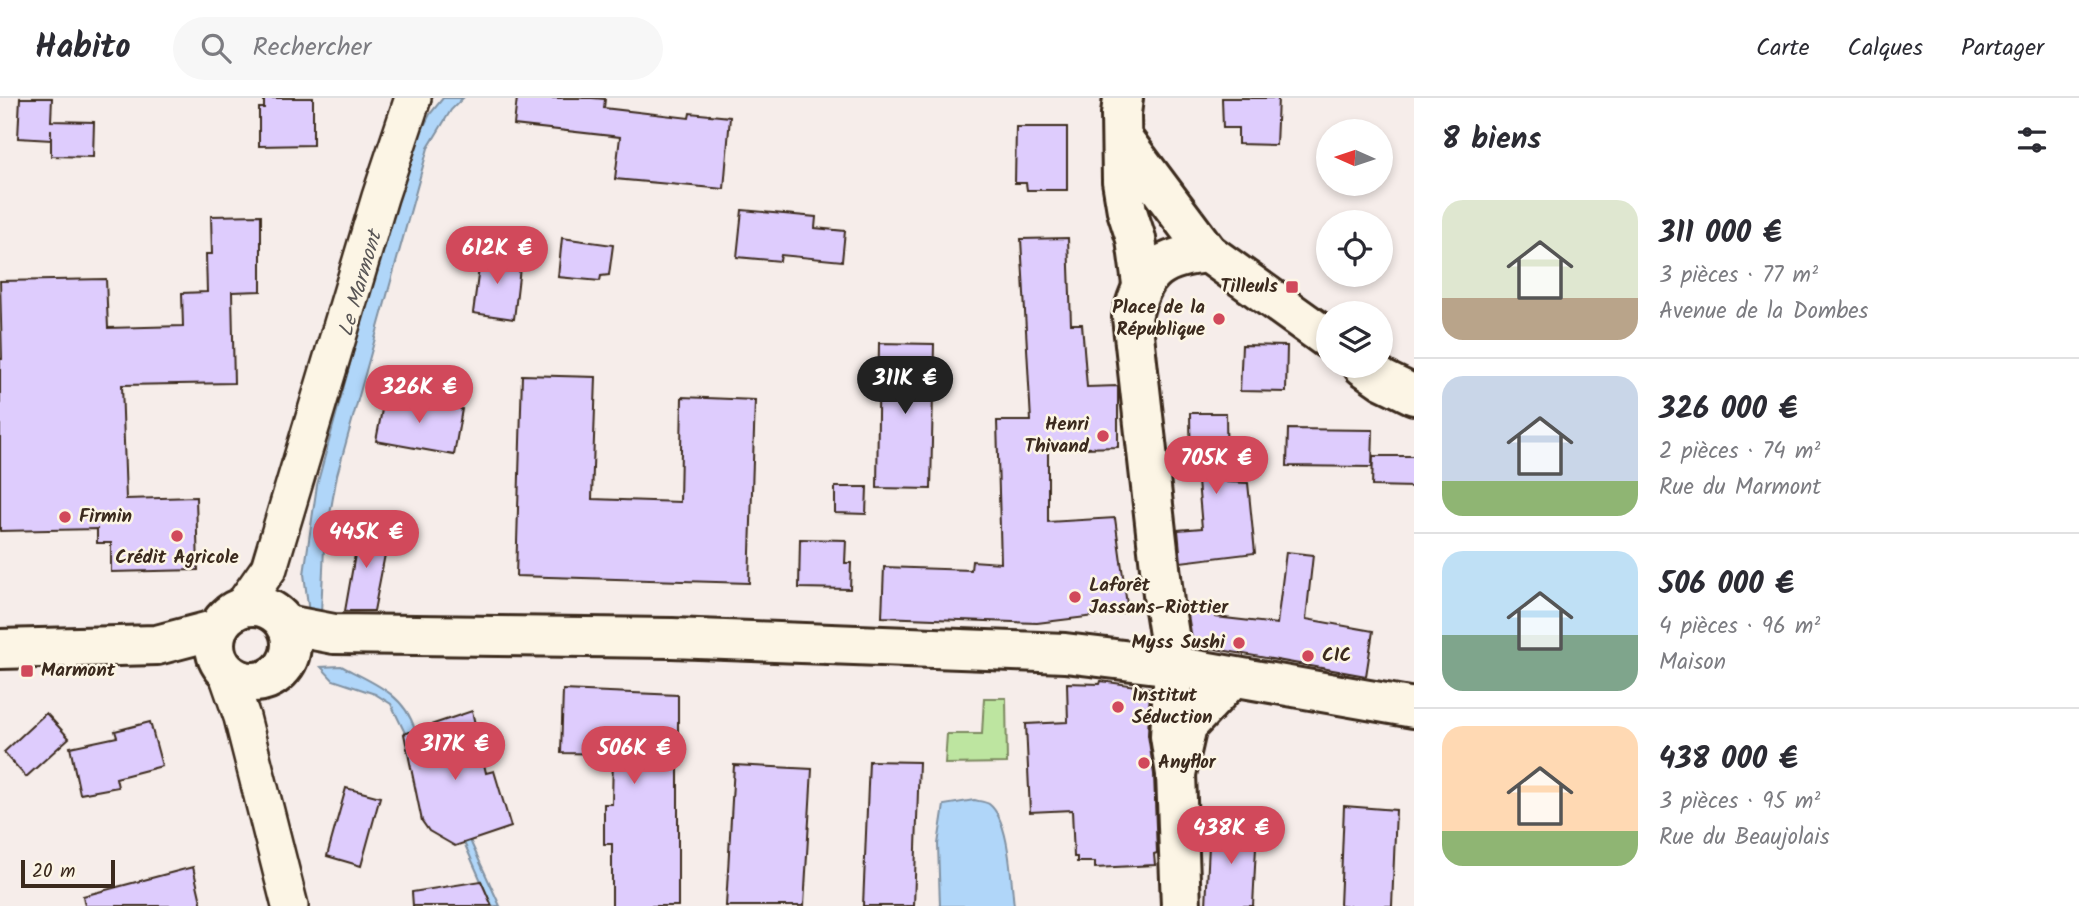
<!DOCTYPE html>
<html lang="fr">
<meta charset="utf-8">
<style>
body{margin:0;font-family:Kalam,sans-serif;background:#f7f7f7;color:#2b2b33;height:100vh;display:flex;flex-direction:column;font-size:26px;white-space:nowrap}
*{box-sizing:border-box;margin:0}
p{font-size:23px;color:#7c7c81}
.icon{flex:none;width:38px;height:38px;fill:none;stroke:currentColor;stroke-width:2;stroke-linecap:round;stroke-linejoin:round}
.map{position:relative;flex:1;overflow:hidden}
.sheet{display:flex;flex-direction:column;background:#fff;width:665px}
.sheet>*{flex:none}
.needle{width:46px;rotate:273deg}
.fabs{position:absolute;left:1316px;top:21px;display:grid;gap:14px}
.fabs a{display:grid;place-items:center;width:77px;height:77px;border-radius:50%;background:#fff;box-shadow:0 4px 10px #0003;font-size:35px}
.scale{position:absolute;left:21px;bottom:18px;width:94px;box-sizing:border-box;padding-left:7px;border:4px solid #3b2a1e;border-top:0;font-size:19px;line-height:24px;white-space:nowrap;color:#3b2a1e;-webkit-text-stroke:5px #fcf5e5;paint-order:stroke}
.price{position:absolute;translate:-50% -60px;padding:0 16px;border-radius:24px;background:#d1495b;color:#fff;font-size:23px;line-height:46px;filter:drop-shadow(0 2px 4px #0008)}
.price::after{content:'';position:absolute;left:50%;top:42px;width:21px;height:16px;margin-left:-10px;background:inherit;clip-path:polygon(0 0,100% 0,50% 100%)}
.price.active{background:#222;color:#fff}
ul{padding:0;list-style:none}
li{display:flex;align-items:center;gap:21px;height:175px;padding:0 28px}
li+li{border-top:2px solid #e1e1e2}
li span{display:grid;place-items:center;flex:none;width:196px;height:140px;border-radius:21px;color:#555}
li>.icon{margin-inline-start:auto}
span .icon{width:84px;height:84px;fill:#fffc;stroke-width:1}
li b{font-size:30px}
h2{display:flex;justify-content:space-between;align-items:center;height:84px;padding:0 28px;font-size:30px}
header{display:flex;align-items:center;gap:42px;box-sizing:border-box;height:98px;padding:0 35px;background:#fff;border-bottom:2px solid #e1e1e2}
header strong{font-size:33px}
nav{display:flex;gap:38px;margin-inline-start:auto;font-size:24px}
.search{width:490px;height:63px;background:#f7f7f7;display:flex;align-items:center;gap:18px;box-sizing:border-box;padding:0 24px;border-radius:38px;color:#7c7c81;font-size:26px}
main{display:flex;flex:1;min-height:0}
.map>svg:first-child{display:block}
.green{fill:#bde5a0;stroke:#7c885f;stroke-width:2}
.water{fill:#b0d6f9;stroke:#8191a1;stroke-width:2}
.building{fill:#deccfd;stroke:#3b2a1e;stroke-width:2}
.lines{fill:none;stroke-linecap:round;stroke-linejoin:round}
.street-casing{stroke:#3b2a1e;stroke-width:40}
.secondary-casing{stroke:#3b2a1e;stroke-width:44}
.primary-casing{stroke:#3b2a1e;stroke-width:44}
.street{stroke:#fcf5e5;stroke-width:35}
.secondary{stroke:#fcf5e5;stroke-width:38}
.primary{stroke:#fcf5e5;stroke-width:38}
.poi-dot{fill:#d1495b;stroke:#fcf5e5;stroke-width:2.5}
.labels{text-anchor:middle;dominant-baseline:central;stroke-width:5;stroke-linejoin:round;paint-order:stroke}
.poi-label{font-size:19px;font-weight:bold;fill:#3b2a1e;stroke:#fcf5e5;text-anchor:start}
.water-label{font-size:21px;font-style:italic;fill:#585555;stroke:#fcf5e5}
</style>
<header>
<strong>Habito</strong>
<div class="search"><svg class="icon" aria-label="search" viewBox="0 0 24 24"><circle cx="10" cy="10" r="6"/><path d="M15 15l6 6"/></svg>Rechercher</div>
<nav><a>Carte</a><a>Calques</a><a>Partager</a></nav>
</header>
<main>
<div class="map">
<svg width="1414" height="808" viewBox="0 0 1414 808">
<rect width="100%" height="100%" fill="#f6edea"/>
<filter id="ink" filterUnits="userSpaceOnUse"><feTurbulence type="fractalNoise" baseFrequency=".0143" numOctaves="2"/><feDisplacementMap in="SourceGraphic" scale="14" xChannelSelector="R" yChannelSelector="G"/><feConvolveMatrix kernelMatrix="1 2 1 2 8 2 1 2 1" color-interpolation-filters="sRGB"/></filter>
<g filter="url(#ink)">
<!-- green -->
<path class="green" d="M984 600H1006L1007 665 945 666 947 636H982Z"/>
<!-- water -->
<path class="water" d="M443 0H463L451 12 428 50 337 377 324 450 321 515H309L304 476 317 387 388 126 419 38 430 16Z
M341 568C372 584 405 596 415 632L405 635 391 606 375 596 333 582 321 569Z
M974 702C978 703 986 704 989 706 1010 722 1011 784 1014 808H940L938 746 944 707Z
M468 738 500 808H492L462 740Z"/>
<!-- building -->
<path class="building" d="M20 0H52L51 23 94 24 93 59 51 58V31V42L18 40Z
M264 0H313V47L259 48V10H264Z
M517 0H592L605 1 604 10 689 20 690 15 730 19 724 91 615 81 620 39 514 27Z
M1222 0H1278L1276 47 1238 46V30H1223Z
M1016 29H1067V92H1027L1026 85H1015Z
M742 112 816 119 815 130 845 133 842 163 781 157 780 163 737 159Z
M261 117V193L232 194 234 285 122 287 126 401 196 399 198 472 111 474V445H97V431L0 433V261H2L0 183 106 181 108 230 183 228 182 195 207 194 206 156H212L211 118Z
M562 140 613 147 609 177 601 178 600 183 558 179Z
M1068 140 1071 226H1082L1087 289 1118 288V349L1048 351V424L1115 420 1128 514 1037 525 882 519 884 469 971 472 972 463 1001 465 997 323H1031L1021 141Z
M481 155 521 161 514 221 473 215Z
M879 245 934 246 931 391 877 390Z
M1242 247 1287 248 1286 294 1240 293Z
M522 277 596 279 592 401 680 404 682 299 755 302 749 485 516 478Z
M385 296 462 311 454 357 376 343Z
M1190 315H1226L1227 384 1248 385 1255 455 1181 464 1178 432 1202 430 1198 383H1191Z
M1288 331 1373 332 1372 369 1287 368Z
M1373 358H1414V389L1372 388Z
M835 389H867L866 416 835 415Z
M362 417 387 446 374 513H345Z
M800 441 846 442 845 465H851L850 491 799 490Z
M1286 454 1313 457 1306 521 1373 533 1366 578 1193 547 1187 511 1216 513V519L1277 526Z
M1101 583 1150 590 1148 637 1154 676 1157 755 1154 756 1155 767 1095 770V764H1077V759H1074L1072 712 1030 714 1026 626 1068 624 1067 585 1100 586Z
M563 592 678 597V808H612V746H604V706H612L613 656 561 655Z
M472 613 486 675 494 673 511 729 455 748 429 733 422 723 404 636Z
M46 615 69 640 26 679 4 654Z
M150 624 162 668 116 680 118 689 80 696 70 649 117 639 115 633Z
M869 663 919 664 914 808H863Z
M734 667 812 671 804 808H726Z
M346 690 380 699 361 768 327 758Z
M1344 708 1396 712 1392 808H1340Z
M1210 727 1257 729 1253 808H1206Z
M193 769 202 808H85L83 798Z
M481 783 492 808H413L412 794Z"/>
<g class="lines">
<!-- street casing -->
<g class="street-casing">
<path id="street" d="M241 510 269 470 380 99 413 0
M226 573 242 619 290 808"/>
</g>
<!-- secondary casing -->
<g class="secondary-casing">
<path id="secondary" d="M1123 0 1121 16 1122 83 1127 113 1136 141 1142 186
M1123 41 1208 155
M1174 568 1170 638 1176 676 1181 808"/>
</g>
<!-- primary casing -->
<g class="primary-casing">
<path id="primary" d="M1363 268 1383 282 1414 297
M215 546a38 38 0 1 1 76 0a38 38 0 1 1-76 0Z
M287 527 334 536 672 540 1065 555 1174 568 1414 610
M0 551 157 547 218 531
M1174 568 1164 505 1132 219C1143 172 1161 159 1208 155L1328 241
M1176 676 1187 628 1233 579"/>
</g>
<!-- street -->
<use href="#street" class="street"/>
<!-- secondary -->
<use href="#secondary" class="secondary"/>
<!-- primary -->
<use href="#primary" class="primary"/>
</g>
</g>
<!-- markers -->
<g class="poi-dot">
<rect x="1285" y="182" width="14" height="14" rx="3.5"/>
<circle cx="1219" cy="221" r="7"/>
<circle cx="1103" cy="338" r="7"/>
<circle cx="65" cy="419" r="7"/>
<circle cx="177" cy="438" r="7"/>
<circle cx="1075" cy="499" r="7"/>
<circle cx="1239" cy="545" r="7"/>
<circle cx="1308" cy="558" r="7"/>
<rect x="20" y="566" width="14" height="14" rx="3.5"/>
<circle cx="1118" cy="609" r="7"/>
<circle cx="1144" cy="665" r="7"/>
</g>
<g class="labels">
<!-- poi labels -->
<g class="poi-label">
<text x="1278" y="189" text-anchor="end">Tilleuls</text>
<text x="1205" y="210" text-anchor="end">Place de la<tspan x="1205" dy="22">République</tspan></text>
<text x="1089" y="327" text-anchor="end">Henri<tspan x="1089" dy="22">Thivand</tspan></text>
<text x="79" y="419">Firmin</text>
<text x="177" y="460" text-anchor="middle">Crédit Agricole</text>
<text x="1089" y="488">Laforêt<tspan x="1089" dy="22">Jassans-Riottier</tspan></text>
<text x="1225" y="545" text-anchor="end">Myss Sushi</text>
<text x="1322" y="558">CIC</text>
<text x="41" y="573">Marmont</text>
<text x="1132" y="598">Institut<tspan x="1132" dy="22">Séduction</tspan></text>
<text x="1158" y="665">Anyflor</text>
</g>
<!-- water labels -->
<g class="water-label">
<text transform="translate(361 186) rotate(-74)">Le Marmont</text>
</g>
</g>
</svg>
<div class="fabs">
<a><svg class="needle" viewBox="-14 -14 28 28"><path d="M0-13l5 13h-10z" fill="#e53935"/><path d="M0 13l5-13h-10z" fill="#7c7c81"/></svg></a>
<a><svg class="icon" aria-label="locate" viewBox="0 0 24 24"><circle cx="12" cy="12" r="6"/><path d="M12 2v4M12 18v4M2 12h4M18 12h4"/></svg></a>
<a><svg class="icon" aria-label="layers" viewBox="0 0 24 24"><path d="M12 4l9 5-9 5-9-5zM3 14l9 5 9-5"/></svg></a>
</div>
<div class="scale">20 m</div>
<b class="price" style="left:497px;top:188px">612K €</b>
<b class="price active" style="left:905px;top:318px">311K €</b>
<b class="price" style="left:419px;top:327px">326K €</b>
<b class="price" style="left:1216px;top:398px">705K €</b>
<b class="price" style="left:366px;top:472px">445K €</b>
<b class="price" style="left:455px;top:684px">317K €</b>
<b class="price" style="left:634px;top:688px">506K €</b>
<b class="price" style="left:1231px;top:768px">438K €</b>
</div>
<section class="sheet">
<h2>8 biens<svg class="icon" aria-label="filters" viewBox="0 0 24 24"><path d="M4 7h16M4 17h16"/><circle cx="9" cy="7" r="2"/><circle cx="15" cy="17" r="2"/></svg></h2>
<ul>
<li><span style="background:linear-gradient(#dfe7d0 70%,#b9a48a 0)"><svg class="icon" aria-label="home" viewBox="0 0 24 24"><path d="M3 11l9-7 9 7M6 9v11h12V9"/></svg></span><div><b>311 000 €</b><p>3 pièces · 77 m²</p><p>Avenue de la Dombes</p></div></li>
<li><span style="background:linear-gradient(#c9d6e8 75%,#8fb573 0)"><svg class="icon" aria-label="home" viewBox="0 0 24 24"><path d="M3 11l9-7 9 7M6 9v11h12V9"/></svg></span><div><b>326 000 €</b><p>2 pièces · 74 m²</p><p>Rue du Marmont</p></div></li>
<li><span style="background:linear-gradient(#bfe0f5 60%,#7fa58c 0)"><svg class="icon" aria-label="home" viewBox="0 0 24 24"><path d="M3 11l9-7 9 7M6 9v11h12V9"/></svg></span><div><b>506 000 €</b><p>4 pièces · 96 m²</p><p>Maison</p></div></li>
<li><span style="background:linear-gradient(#ffd9b3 75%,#8fb573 0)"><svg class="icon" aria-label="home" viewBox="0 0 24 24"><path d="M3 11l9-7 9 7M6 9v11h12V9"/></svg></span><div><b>438 000 €</b><p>3 pièces · 95 m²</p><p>Rue du Beaujolais</p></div></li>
</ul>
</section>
</main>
